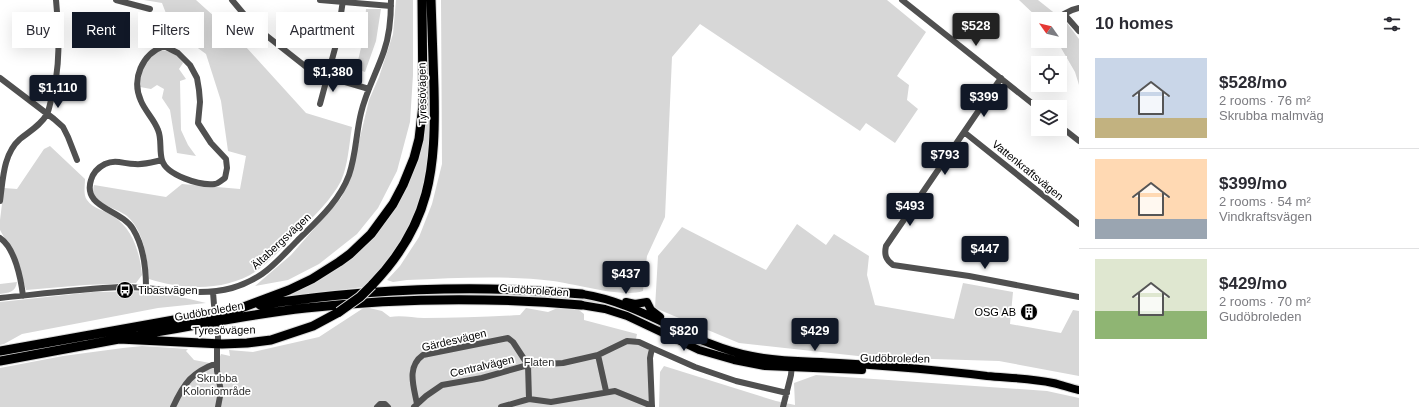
<!DOCTYPE html>
<meta charset="utf-8">
<style>
body{margin:0;font-family:Helvetica,sans-serif;background:#f2f2f3;color:#2b2b33;height:100vh;display:flex;flex-direction:column;font-size:15px;white-space:nowrap}
*{box-sizing:border-box;margin:0}
p{font-size:13px;color:#7c7c81}
.icon{flex:none;width:22px;height:22px;fill:none;stroke:currentColor;stroke-width:2;stroke-linecap:round;stroke-linejoin:round}
.map{position:relative;flex:1;overflow:hidden}
.details{display:flex;flex-direction:column;background:#fff;width:340px}
.details>*{flex:none}
.top-card{position:absolute;left:12px;top:12px;width:380px;height:36px;display:flex;gap:8px}
.needle{width:26px;rotate:304deg}
.buttons{position:absolute;left:1031px;top:12px;display:grid;gap:8px}
.buttons a{display:grid;place-items:center;width:36px;height:36px;border-radius:0px;background:#fff;box-shadow:0 4px 16px #0002;font-size:20px}
.price{position:absolute;translate:-50% -34px;padding:0 9px;border-radius:4px;background:#111827;color:#fff;font-size:13px;line-height:26px;filter:drop-shadow(0 1px 2px #0008)}
.price::after{content:'';position:absolute;left:50%;top:24px;width:12px;height:9px;margin-left:-6px;background:inherit;clip-path:polygon(0 0,100% 0,50% 100%)}
.price.on{background:#222;color:#fff}
ul{padding:0;list-style:none}
li{display:flex;align-items:center;gap:12px;height:100px;padding:0 16px}
li+li{border-top:1px solid #e1e1e2}
li span{display:grid;place-items:center;flex:none;width:112px;height:80px;border-radius:0px;color:#555}
li>.icon{margin-inline-start:auto}
span .icon{width:48px;height:48px;fill:#fffc;stroke-width:1}
li b{font-size:17px}
h2{display:flex;justify-content:space-between;align-items:center;height:48px;padding:0 16px;font-size:17px}
.pill{padding:0 14px;border-radius:0px;background:#fff;box-shadow:0 4px 16px #0002;font-size:14px;line-height:36px}
.pill.on{background:#111827;color:#fff}
main{display:flex;flex:1;min-height:0}
.map>svg:first-child{display:block}
.green{fill:#d7d7d7}
.lines{fill:none;stroke-linecap:round;stroke-linejoin:round}
.major-casing{stroke:#dbdbdb;stroke-width:10}
.highway-casing{stroke:#dbdbdb;stroke-width:11}
.minor{stroke:#505050;stroke-width:6}
.major{stroke:#000;stroke-width:8}
.highway{stroke:#000;stroke-width:9}
.highway-bridge-casing{stroke:#dbdbdb;stroke-width:11;stroke-linecap:butt}
.highway-bridge{stroke:#000;stroke-width:9}
.labels{text-anchor:middle;dominant-baseline:central;stroke-width:3.5;stroke-linejoin:round;paint-order:stroke}
.street-label{font-size:11px;fill:#000;stroke:#fff}
.poi-label{font-size:11px;fill:#000;stroke:#fff;text-anchor:start}
.park-label{font-size:11px;fill:#2e2e2e;stroke:#fff}
</style>
<main>
<div class="map">
<svg width="1079" height="407" viewBox="0 0 1079 407">
<rect width="100%" height="100%" fill="#fff"/>
<!-- green -->
<path class="green" d="M144 0H196L236 36 306 113 352 127C349 145 348 165 341 181 331 200 315 215 300 230 286 244 273 258 258 270 227 292 183 290 149 279 147 258 144 231 127 216 116 207 88 204 94 185L166 197 182 184 240 189 246 156 228 151 221 101 206 54 172 29 162 3Z
M396 0H413V75L410 122 397 171 378 208 357 234 319 264 288 280 255 286 291 255 341 198 350 179 369 100 379 77 393 34Z
M424 0H428C430 74 441 165 407 232 396 253 379 270 364 287L280 297 331 273 351 258 416 162Z
M441 0H887L926 32 897 76 909 85 907 100 918 109 895 143 866 123 860 131 700 24 672 57 665 217 647 256 643 291C622 298 576 284 553 281 504 275 456 278 407 280L393 282 387 280 400 266 419 237 432 204 442 164Z
M1019 0H1038L1067 23 1079 39V85L1075 72 1057 41H1060V19H1039Z
M366 9H381L376 41 365 72 356 69 364 35Z
M160 50C170 51 178 54 183 63L179 69 186 79 180 81 181 130 188 145 196 156 177 153 170 110 162 98 164 89 157 85 151 89 140 87C142 67 143 62 160 50Z
M50 146 85 179C85 186 83 195 87 200 93 209 105 210 113 216 133 229 140 253 142 275L136 283 85 285 26 290 18 263 0 230V220L4 188 17 189 44 149Z
M797 224 826 245 834 234 869 256 867 275 875 305 954 319 963 283 1013 292 1010 324 1061 333 1073 310 1079 311V376L999 361 867 357 739 343 655 308 658 256 682 227 766 270Z
M17 282C16 292 8 293 0 294V284Z
M156 291 206 303 158 308 22 334 4 344 0 345V302L93 292Z
M477 292 578 297 607 303 478 295H432L366 299 369 296Z
M365 307 382 311 390 317C402 315 413 318 424 318 456 318 489 317 520 315L526 308 548 312 560 307 579 310 584 314V320L637 334 635 344 648 348 650 407H0V368L63 356 123 348 142 346 188 349 186 351 194 360 210 363 219 359 221 354 230 356 229 350 253 352 319 337Z
M644 316 700 343 735 357 702 348 655 326Z
M664 366 776 401 795 405 794 383 816 375 1047 391 1079 398V407H659L660 372Z"/>
<g class="lines">
<!-- major casing -->
<g class="major-casing">
<path id="major" d="M582 294C643 303 692 345 752 356 781 362 810 361 839 363 888 366 938 370 987 376 1008 378 1031 378 1053 383 1062 385 1070 388 1079 390
M626 302 635 304 647 302 651 310 660 317
M581 305 605 309 627 316 699 350 734 360 765 366 862 370"/>
</g>
<!-- highway casing -->
<g class="highway-casing">
<path id="highway" d="M372 285C431 224 436 169 434 88 433 59 432 29 431 0
M260 305C367 289 475 284 582 294
M119 339C181 328 243 315 306 308 398 298 489 297 581 305
M0 351 241 308 289 290 312 279 339 262 350 254 371 234 393 204 403 185 414 158 419 139 423 105 422 0
M0 361 119 339 222 344 247 343 271 340 313 326 339 312"/>
</g>
<!-- minor -->
<path class="minor" d="M116 0 150 9
M232 0 253 25 310 70 325 76 369 89
M320 0 391 6
M902 0 1038 108
M1079 8 1072 10 1064 14 1079 31
M164 46 178 53 190 65 197 78 199 90 200 102 198 123 211 143 226 159 227 168 225 178C222 180 218 184 215 184 200 186 166 175 162 160 159 150 162 139 158 130 154 119 145 111 141 101 131 79 142 54 164 46Z
M0 78 54 119 63 127 68 137 77 160
M1001 78 886 246C884 255 886 260 893 265L969 276 1079 297
M320 104 337 41 343 0
M1060 126 1079 141
M964 132 1079 224
M0 201C3 180 3 154 20 139 30 131 41 125 47 114 49 110 50 104 51 100 61 68 59 33 56 0
M0 238C15 248 21 279 23 296
M146 287C146 267 144 247 133 229 121 209 82 208 91 180 93 173 99 167 105 164 116 159 124 164 135 164 144 165 153 162 162 160
M213 292 214 305
M0 298C40 294 80 289 120 287 157 286 196 298 232 288 242 285 253 280 262 274 275 265 286 252 297 241 317 221 339 202 349 175 356 155 356 133 361 113 366 91 377 72 384 51 390 34 391 17 391 0
M218 327V341
M217 349V371L221 391 218 407
M598 355 606 391
M417 404C414 387 406 367 423 355L508 338 513 342 528 365 529 399
M173 407C184 383 192 372 217 363
M377 407 380 404H385L388 407
M414 407 426 396 442 385 482 378 528 365 563 363 585 358 598 355 627 341 639 342 652 348
M501 407 529 399 551 402 615 391 652 406
M652 407 650 358 652 348 695 367 736 381 787 393
M783 407 791 375 792 364"/>
<!-- major -->
<use href="#major" class="major"/>
<!-- highway -->
<use href="#highway" class="highway"/>
<!-- highway-bridge casing -->
<g class="highway-bridge-casing">
<path id="highway-bridge" d="M339 312 360 297 372 285"/>
</g>
<!-- highway-bridge -->
<use href="#highway-bridge" class="highway-bridge"/>
</g>
<!-- icons -->
<defs>
<g id="bus-disc" transform="scale(0.9)"><circle r="9.5" fill="#000" stroke="#fff"/><path d="M-5-6H5V4H4V6H2V4H-2V6H-4V4H-5ZM-3.5-4V0h7V-4ZM-3.5 1.2v1.5H-2V1.2ZM2 1.2v1.5H3.5V1.2Z" fill="#fff"/></g>
<g id="building-disc" transform="scale(0.9)"><circle r="9.5" fill="#000" stroke="#fff"/><path d="M-4-6H4V6H1V3H-1V6H-4ZM-2.5-4.3h1.7v1.8h-1.7ZM.8-4.3h1.7v1.8H.8ZM-2.5-1h1.7V.8h-1.7ZM.8-1h1.7V.8H.8Z" fill="#fff"/></g>
</defs>
<g fill-rule="evenodd">
<use href="#bus-disc" x="125" y="290"/>
<use href="#building-disc" x="1029" y="312"/>
</g>
<g class="labels">
<!-- street labels -->
<g class="street-label">
<text transform="translate(422 94) rotate(-91)">Tyresövägen</text>
<text transform="translate(1028 170) rotate(39)">Vattenkraftsvägen</text>
<text transform="translate(281 241) rotate(-43)">Ältabergsvägen</text>
<text transform="translate(534 290) rotate(4)">Gudöbroleden</text>
<text transform="translate(209 311) rotate(-10)">Gudöbroleden</text>
<text transform="translate(224 330) rotate(-1)">Tyresövägen</text>
<text transform="translate(454 340) rotate(-13)">Gärdesvägen</text>
<text transform="translate(895 358) rotate(1)">Gudöbroleden</text>
<text transform="translate(482 366) rotate(-13)">Centralvägen</text>
</g>
<!-- poi labels -->
<g class="poi-label">
<text x="138" y="290">Tibastvägen</text>
<text x="1016" y="312" text-anchor="end">OSG AB</text>
</g>
<!-- park labels -->
<g class="park-label">
<text x="539" y="362">Flaten</text>
<text x="217" y="378">Skrubba<tspan x="217" dy="13">Koloniområde</tspan></text>
</g>
</g>
</svg>
<div class="buttons">
<a><svg class="needle" viewBox="-14 -14 28 28"><path d="M0-13l5 13h-10z" fill="#e53935"/><path d="M0 13l5-13h-10z" fill="#7c7c81"/></svg></a>
<a><svg class="icon" aria-label="locate" viewBox="0 0 24 24"><circle cx="12" cy="12" r="6"/><path d="M12 2v4M12 18v4M2 12h4M18 12h4"/></svg></a>
<a><svg class="icon" aria-label="layers" viewBox="0 0 24 24"><path d="M12 4l9 5-9 5-9-5zM3 14l9 5 9-5"/></svg></a>
</div>
<b class="price on" style="left:976px;top:47px">$528</b>
<b class="price" style="left:333px;top:93px">$1,380</b>
<b class="price" style="left:58px;top:109px">$1,110</b>
<b class="price" style="left:984px;top:118px">$399</b>
<b class="price" style="left:945px;top:176px">$793</b>
<b class="price" style="left:910px;top:227px">$493</b>
<b class="price" style="left:985px;top:270px">$447</b>
<b class="price" style="left:626px;top:295px">$437</b>
<b class="price" style="left:684px;top:352px">$820</b>
<b class="price" style="left:815px;top:352px">$429</b>
<div class="top-card">
<a class="pill">Buy</a>
<a class="pill on">Rent</a>
<a class="pill">Filters</a>
<a class="pill">New</a>
<a class="pill">Apartment</a>
</div>
</div>
<section class="details">
<h2>10 homes<svg class="icon" aria-label="filters" viewBox="0 0 24 24"><path d="M4 7h16M4 17h16"/><circle cx="9" cy="7" r="2"/><circle cx="15" cy="17" r="2"/></svg></h2>
<ul>
<li><span style="background:linear-gradient(#c9d6e8 75%,#c2b280 0)"><svg class="icon" aria-label="home" viewBox="0 0 24 24"><path d="M3 11l9-7 9 7M6 9v11h12V9"/></svg></span><div><b>$528/mo</b><p>2 rooms · 76 m²</p><p>Skrubba malmväg</p></div></li>
<li><span style="background:linear-gradient(#ffd9b3 75%,#9aa5b1 0)"><svg class="icon" aria-label="home" viewBox="0 0 24 24"><path d="M3 11l9-7 9 7M6 9v11h12V9"/></svg></span><div><b>$399/mo</b><p>2 rooms · 54 m²</p><p>Vindkraftsvägen</p></div></li>
<li><span style="background:linear-gradient(#dfe7d0 65%,#8fb573 0)"><svg class="icon" aria-label="home" viewBox="0 0 24 24"><path d="M3 11l9-7 9 7M6 9v11h12V9"/></svg></span><div><b>$429/mo</b><p>2 rooms · 70 m²</p><p>Gudöbroleden</p></div></li>
</ul>
</section>
</main>
